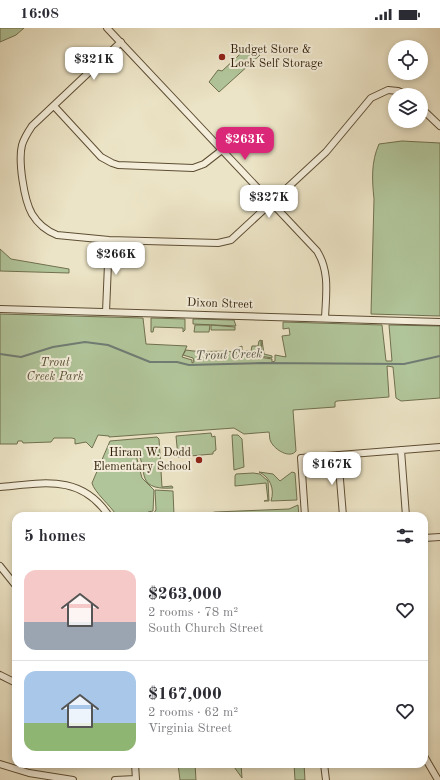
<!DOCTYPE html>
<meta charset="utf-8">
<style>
body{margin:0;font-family:"Old Standard TT",serif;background:#f7f7f7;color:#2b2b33;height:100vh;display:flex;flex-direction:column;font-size:15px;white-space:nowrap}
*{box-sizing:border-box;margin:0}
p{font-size:13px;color:#7c7c81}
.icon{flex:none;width:22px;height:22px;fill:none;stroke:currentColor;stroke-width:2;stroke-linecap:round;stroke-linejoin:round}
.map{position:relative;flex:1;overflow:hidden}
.sheet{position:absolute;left:12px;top:484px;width:416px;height:256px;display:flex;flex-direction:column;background:#fff;border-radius:12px;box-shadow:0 2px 6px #0003}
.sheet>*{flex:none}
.fabs{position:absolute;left:388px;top:12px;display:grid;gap:8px}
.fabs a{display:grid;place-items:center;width:40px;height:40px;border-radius:50%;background:#fff;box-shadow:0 2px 6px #0003;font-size:20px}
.price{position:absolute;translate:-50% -34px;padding:0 9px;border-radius:8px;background:#fff;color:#222;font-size:13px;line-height:26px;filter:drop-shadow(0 1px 2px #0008)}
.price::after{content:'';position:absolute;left:50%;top:24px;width:12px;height:9px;margin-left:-6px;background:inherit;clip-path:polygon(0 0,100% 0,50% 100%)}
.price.selected{background:#db2777;color:#fff}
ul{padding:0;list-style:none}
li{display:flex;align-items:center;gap:12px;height:100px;padding:0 12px}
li+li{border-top:1px solid #e1e1e2}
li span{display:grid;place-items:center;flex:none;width:112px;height:80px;border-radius:12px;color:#555}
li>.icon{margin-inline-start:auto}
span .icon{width:48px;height:48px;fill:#fffc;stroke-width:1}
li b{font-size:17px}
h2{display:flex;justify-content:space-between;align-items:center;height:48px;padding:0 12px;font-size:17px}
.status{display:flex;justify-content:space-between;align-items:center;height:28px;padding:0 20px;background:#fff;direction:ltr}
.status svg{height:11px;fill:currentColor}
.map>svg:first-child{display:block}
.green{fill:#b1c59a;stroke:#70704f}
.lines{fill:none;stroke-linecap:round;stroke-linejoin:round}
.stream{stroke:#707c74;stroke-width:2}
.street-casing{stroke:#5e4e34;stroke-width:8}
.street{stroke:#f3edda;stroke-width:6}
.poi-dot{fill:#8f2418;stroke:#f3edda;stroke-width:1.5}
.labels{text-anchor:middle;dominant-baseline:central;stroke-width:4;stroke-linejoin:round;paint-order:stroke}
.poi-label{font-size:12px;fill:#2e1c04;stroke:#f3edda;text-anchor:start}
.street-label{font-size:12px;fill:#2e1c04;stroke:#f3edda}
.park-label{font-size:12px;font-style:italic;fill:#554f31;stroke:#f3edda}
.water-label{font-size:13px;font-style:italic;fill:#545445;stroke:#f3edda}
</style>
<div class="status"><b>16:08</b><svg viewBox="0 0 49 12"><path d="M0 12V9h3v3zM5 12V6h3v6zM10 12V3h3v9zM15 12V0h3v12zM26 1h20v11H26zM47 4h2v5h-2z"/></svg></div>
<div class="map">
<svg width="440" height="752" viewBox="0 0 440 752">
<rect width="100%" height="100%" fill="#ece4c6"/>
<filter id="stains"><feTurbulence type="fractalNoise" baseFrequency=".005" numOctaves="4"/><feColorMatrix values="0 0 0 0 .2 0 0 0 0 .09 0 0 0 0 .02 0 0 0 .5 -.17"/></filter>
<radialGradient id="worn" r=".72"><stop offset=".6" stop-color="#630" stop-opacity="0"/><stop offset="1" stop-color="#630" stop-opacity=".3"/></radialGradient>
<!-- green -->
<path class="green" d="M0 0H24L16 7 0 14Z
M251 16 260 27 219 64 209 54 218 42 222 43Z
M402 113 440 115V288L371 286 374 171C372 152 371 134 379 116Z
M0 221 11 231 69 241V245L0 243Z
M0 286 143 290 146 316 187 318 182 329 192 332V335L194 334 193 330 183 327 186 322C202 325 218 322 234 324 247 327 259 329 272 331V334L275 333V327L286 329 282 308 290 307 289 300 283 301V294L382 297 386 333H392L389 297 440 298V370L401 373 396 370 393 339 387 338 389 369 337 373 335 374V379L293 382 296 423C290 431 275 422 271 414 269 411 270 407 269 404L244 406 234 400 109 409V408L98 407 92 420 86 414 75 416V411L72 410H54L51 414 23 415 22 413H18L17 416H0Z
M151 290 185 291V302L183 304V300L154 299 153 304H151Z
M193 291 234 292 236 298 193 296Z
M195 297H210L209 304H194Z
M211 297 235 299V302H211Z
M261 312V327L262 312 264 326 272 328V330L237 324V320L242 318V323H251L252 318H258L259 313Z
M211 405 212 409 215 408 216 422 213 424V426L178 429 176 408Z
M232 407H238L242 411 244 439 234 442Z
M157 409 159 411 162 459 172 458 173 460C130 463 152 437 134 422L126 421 119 424 120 425 129 423 136 427 142 450 154 462 153 483 148 484V486H153L156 482 155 462 173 463 174 487 183 488H117C111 478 94 464 92 455L110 413Z
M259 444 273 446 280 453 292 444 295 445 297 472 271 473C275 461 270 449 259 444Z
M253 445 260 446 268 453 269 473H264L268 472 266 455 235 458V448L236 446Z
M298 477 299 488H195L215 484 289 481Z
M178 736H195L196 752H180Z
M232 736H241L242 750Z
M294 736H304L305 752H295Z"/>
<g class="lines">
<!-- stream -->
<path class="stream" d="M0 326 21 329 53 319 85 314 108 317 150 334H177L189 337 261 335 404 336 440 328"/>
<!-- street casing -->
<g class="street-casing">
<path id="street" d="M107 0 317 223C330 244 326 266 325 290
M121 14 32 98C28 104 24 110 22 117 18 133 24 172 32 186 38 196 47 203 57 207L109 212 218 215 231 212 326 124 371 70 388 62 398 63 407 67
M54 78 101 129 112 135 118 137 193 140 204 136 222 122
M421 80 440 98
M0 281 440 294
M106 284 109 212
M401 422 406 488
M338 427 343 488
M0 459C44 455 81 446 109 488
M305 488 301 430 440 419
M424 510 440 509
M0 538 16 558
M0 647 16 655
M424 728 438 752
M0 736 29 745 73 752
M135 736 136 752
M324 736 326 752
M115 752 136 751"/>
</g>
<!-- street -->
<use href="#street" class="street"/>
</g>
<!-- markers -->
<g class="poi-dot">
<circle cx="222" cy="29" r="4"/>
<circle cx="199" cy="432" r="4"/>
</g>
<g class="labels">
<!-- poi labels -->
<g class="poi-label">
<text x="230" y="22">Budget Store &amp;<tspan x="230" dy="14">Lock Self Storage</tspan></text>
<text x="191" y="425" text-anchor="end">Hiram W. Dodd<tspan x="191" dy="14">Elementary School</tspan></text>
</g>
<!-- street labels -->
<g class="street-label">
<text transform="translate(220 276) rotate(2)">Dixon Street</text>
</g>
<!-- park labels -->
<g class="park-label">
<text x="55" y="335">Trout<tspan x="55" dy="14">Creek Park</tspan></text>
</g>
<!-- water labels -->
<g class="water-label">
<text transform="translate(229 327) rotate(-2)">Trout Creek</text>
</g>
</g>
<rect width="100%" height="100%" filter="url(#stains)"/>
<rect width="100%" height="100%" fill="url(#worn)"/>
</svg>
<div class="fabs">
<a><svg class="icon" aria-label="locate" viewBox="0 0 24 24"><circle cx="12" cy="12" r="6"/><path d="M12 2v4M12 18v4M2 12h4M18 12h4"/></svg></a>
<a><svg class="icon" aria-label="layers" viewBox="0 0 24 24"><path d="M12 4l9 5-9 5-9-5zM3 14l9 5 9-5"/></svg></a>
</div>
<b class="price" style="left:94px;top:53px">$321K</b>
<b class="price selected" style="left:245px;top:133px">$263K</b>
<b class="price" style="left:269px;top:191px">$327K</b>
<b class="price" style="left:116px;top:248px">$266K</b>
<b class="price" style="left:332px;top:458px">$167K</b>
<section class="sheet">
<h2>5 homes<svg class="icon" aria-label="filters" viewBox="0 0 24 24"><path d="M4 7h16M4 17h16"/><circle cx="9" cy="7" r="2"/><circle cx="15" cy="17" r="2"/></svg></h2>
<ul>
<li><span style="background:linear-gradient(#f6c9c9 65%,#9aa5b1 0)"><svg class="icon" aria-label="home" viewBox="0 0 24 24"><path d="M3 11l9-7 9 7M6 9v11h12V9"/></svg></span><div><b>$263,000</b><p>2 rooms · 78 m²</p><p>South Church Street</p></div><svg class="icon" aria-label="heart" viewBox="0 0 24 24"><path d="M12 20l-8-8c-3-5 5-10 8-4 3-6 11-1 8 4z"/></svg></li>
<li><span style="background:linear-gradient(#a9c7e8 65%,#8fb573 0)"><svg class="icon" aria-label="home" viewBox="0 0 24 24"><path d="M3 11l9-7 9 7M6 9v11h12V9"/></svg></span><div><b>$167,000</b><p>2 rooms · 62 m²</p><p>Virginia Street</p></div><svg class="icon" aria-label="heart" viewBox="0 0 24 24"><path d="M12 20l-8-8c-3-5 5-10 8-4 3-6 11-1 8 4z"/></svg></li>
</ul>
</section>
</div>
